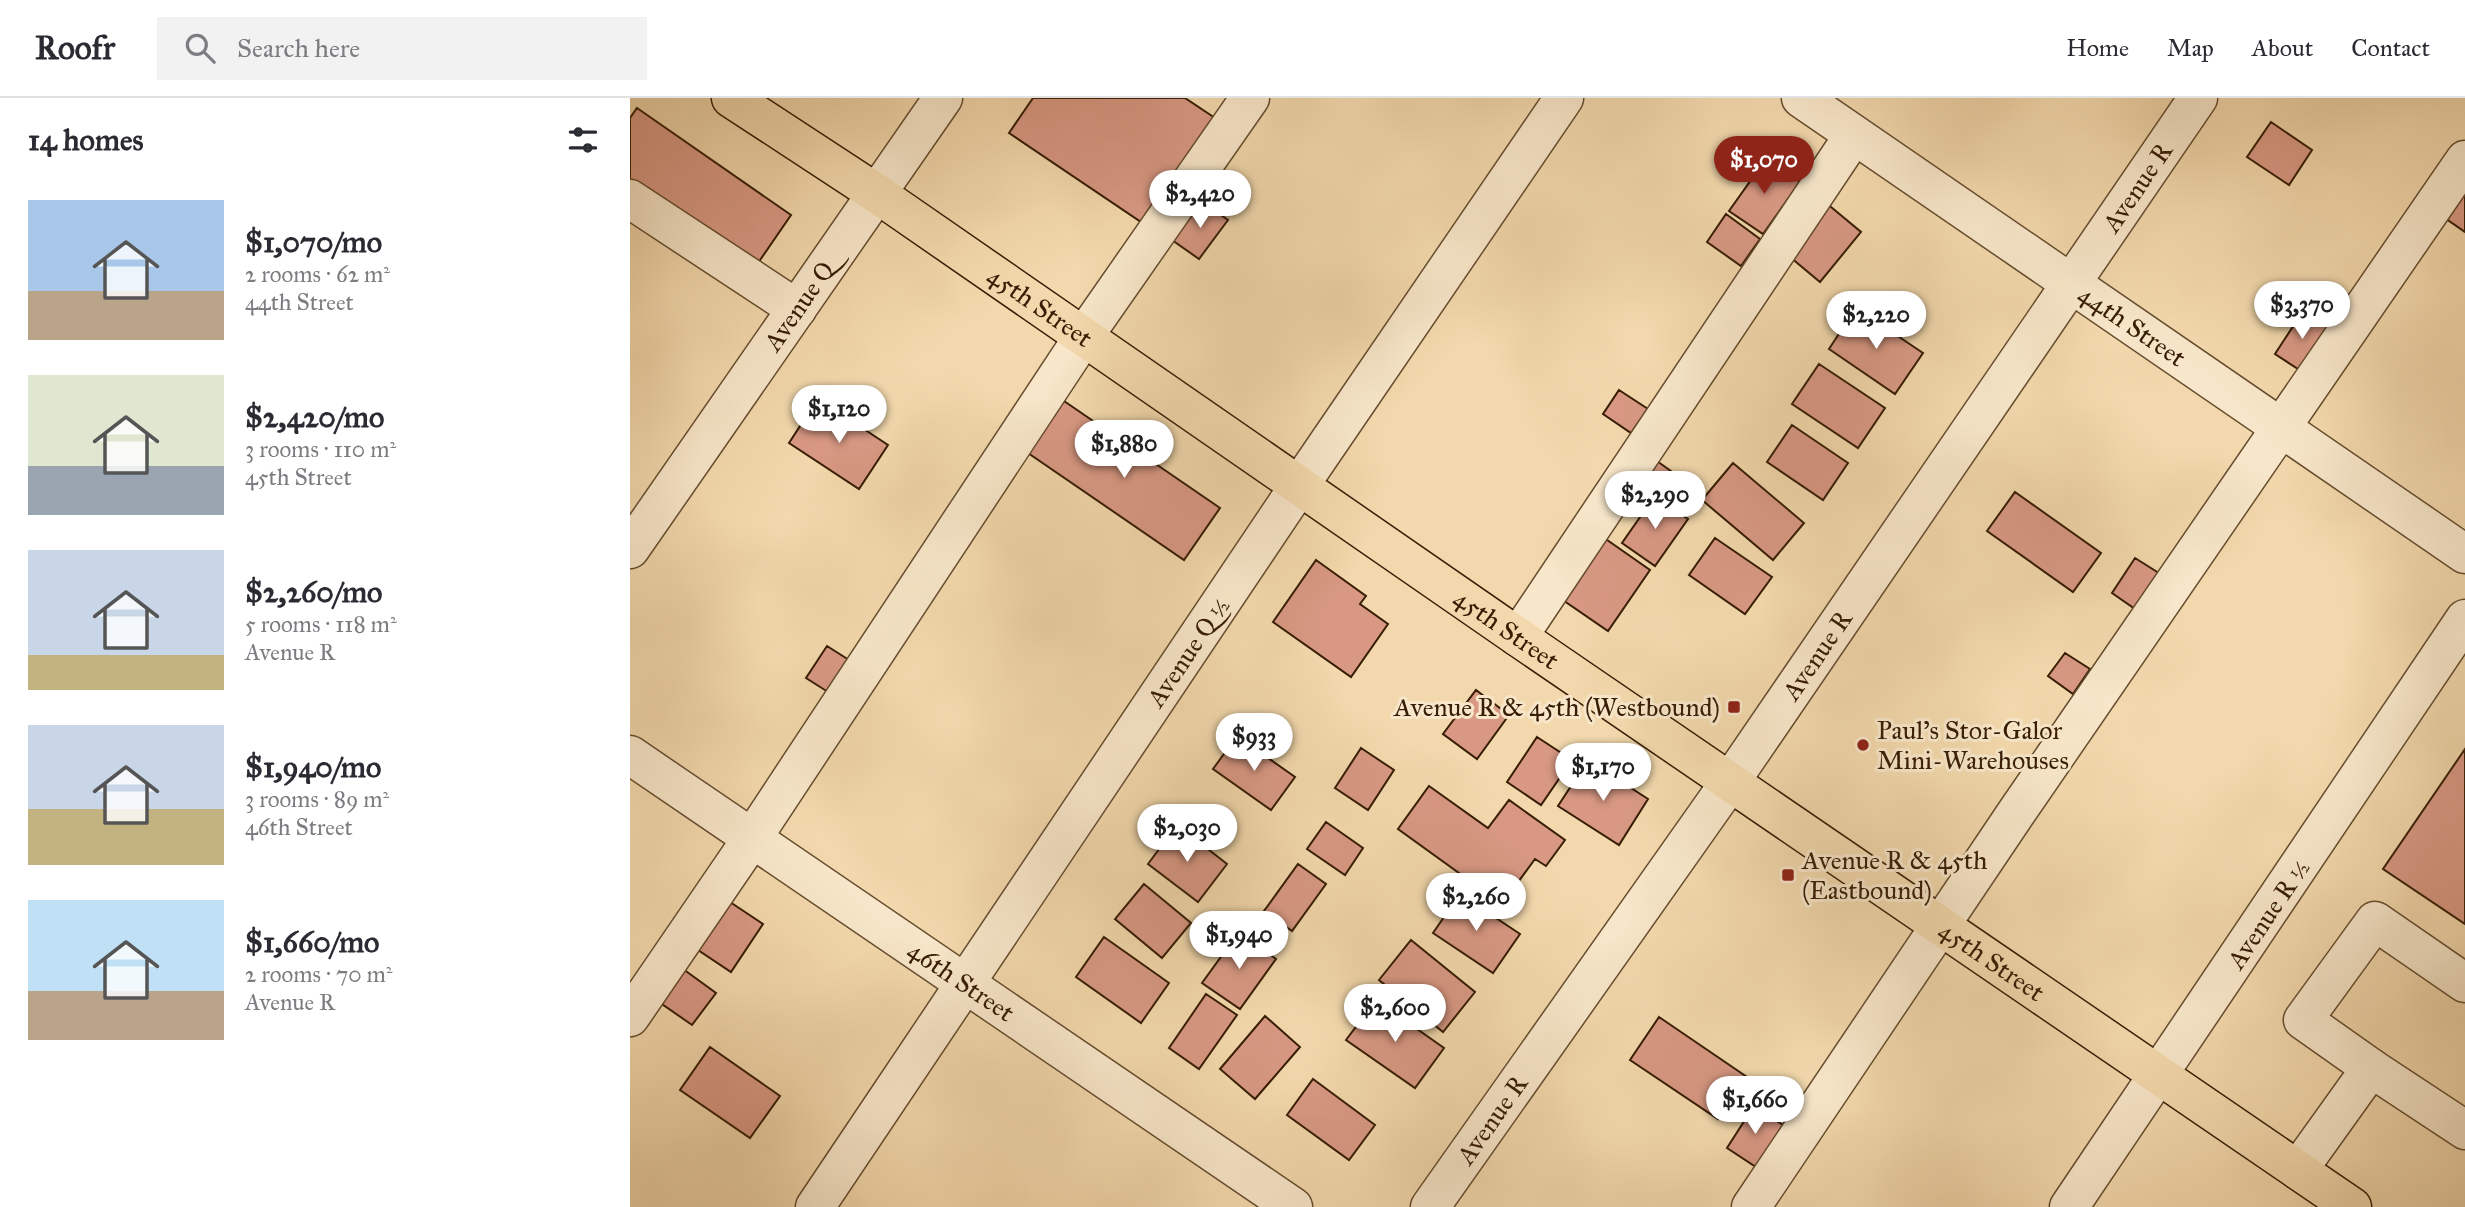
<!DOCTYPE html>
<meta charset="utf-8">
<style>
body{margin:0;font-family:"IM FELL Great Primer",serif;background:#f2f2f3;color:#2b2b33;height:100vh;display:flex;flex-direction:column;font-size:26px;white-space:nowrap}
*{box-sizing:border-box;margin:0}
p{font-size:23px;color:#7c7c81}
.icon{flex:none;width:38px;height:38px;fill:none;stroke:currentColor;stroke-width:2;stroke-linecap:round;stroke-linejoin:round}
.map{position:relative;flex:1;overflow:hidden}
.details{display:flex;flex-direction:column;background:#fff;width:630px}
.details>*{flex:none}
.price{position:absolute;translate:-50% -60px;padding:0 16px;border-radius:24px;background:#fff;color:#222;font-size:23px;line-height:46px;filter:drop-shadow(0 2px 4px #0008)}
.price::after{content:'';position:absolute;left:50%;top:42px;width:21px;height:16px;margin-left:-10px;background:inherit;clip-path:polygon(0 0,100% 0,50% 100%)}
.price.current{background:#8f2418;color:#fff}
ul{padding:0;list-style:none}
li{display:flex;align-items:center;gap:21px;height:175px;padding:0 28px}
li span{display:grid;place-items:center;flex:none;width:196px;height:140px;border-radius:0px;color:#555}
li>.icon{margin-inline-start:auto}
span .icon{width:84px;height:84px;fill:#fffc;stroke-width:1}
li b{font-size:30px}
h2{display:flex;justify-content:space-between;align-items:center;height:84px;padding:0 28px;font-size:30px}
header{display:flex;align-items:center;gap:42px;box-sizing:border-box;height:98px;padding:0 35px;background:#fff;border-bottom:2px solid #e1e1e2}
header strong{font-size:33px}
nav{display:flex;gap:38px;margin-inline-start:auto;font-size:24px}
.search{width:490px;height:63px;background:#f2f2f3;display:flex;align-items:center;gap:18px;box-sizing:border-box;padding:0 24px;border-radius:0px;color:#7c7c81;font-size:26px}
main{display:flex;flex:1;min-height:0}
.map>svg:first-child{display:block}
.building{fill:#d89883;stroke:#371d04;stroke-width:2}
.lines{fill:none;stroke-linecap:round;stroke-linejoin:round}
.minor-casing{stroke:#664c2e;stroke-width:41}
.major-casing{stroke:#371d04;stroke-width:41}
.minor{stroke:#f7e6c9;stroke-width:38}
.major{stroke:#f2d8ac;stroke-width:38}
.poi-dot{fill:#8f2418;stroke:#f7e6c9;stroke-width:2.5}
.labels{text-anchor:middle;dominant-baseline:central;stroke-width:6;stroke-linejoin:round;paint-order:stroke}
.street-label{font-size:26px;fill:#371d04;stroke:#f7e6c9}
.poi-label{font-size:26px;fill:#371d04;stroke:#f7e6c9;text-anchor:start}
</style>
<header>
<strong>Roofr</strong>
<div class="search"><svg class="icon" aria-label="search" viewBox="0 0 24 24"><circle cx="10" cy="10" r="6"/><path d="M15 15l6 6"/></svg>Search here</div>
<nav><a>Home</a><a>Map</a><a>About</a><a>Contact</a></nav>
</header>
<main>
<section class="details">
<h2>14 homes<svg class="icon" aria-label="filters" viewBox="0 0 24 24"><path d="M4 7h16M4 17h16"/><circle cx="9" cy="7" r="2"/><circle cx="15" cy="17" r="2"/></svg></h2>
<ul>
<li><span style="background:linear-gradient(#a9c7e8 65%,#b9a48a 0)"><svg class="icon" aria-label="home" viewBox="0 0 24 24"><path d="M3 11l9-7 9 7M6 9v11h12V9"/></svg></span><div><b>$1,070/mo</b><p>2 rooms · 62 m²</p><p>44th Street</p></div></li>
<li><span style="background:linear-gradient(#dfe7d0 65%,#9aa5b1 0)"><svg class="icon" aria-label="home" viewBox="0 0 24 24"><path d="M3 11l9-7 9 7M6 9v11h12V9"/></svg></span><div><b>$2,420/mo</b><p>3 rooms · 110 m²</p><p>45th Street</p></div></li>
<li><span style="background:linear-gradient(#c9d6e8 75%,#c2b280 0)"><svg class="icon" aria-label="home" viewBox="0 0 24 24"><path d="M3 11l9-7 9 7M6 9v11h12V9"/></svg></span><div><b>$2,260/mo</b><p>5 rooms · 118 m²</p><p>Avenue R</p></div></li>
<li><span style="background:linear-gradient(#c9d6e8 60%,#c2b280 0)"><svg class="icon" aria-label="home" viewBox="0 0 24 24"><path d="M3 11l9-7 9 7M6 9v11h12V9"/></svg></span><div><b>$1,940/mo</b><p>3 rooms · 89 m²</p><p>46th Street</p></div></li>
<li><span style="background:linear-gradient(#bfe0f5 65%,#b9a48a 0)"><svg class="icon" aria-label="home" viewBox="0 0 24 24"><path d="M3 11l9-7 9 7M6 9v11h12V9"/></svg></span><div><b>$1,660/mo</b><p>2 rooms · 70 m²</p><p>Avenue R</p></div></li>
</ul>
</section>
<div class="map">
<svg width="1835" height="1109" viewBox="0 0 1835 1109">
<rect width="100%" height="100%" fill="#f2d8ac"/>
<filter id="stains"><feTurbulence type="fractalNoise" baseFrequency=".00286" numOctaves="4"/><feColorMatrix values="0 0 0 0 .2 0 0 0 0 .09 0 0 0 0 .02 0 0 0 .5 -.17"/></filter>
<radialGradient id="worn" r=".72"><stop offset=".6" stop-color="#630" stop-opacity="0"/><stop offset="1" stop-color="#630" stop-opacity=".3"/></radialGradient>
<!-- building -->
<path class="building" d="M403 0H555L588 22 517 128 379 35Z
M7 10 161 117 126 168 0 81V20Z
M1641 24 1682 52 1659 87 1617 59Z
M1136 61 1170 84 1133 136 1099 113Z
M1835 85V134L1812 118Z
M571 103 598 122 569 161 542 142Z
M1195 104 1231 134 1190 184 1154 154Z
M1096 116 1130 141 1111 168 1077 144Z
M1226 210 1293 255 1265 296 1199 251Z
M1673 213 1700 231 1671 273 1645 256Z
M1189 266 1255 310 1228 350 1162 306Z
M989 292 1018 311 1001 335 973 316Z
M434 303 590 410 554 462 398 355Z
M193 304 258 347 229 391 159 345 174 322 178 325Z
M1162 327 1218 365 1193 402 1137 364Z
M1024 361 1048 378 1035 396 1011 379Z
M1103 365 1174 425 1143 462 1072 402Z
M1385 394 1471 455 1443 494 1357 433Z
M1024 399 1058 421 1025 468 992 445Z
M970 437 1020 472 978 533 927 498Z
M1085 440 1142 479 1115 516 1059 477Z
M1505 460 1532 477 1508 513 1482 495Z
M686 462 736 498 730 506 758 526 721 579 643 524Z
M197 548 219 562 198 594 176 580Z
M1435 555 1460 571 1443 596 1418 578Z
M846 592 879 617 847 661 813 636Z
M607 638 665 679 641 712 583 671Z
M907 639 942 662 911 707 877 684Z
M731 650 764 672 738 712 705 690Z
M1835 651V826L1753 771Z
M958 662 1018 701 989 747 928 708Z
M799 688 858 730 879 702 935 742 916 768 905 761 872 806 768 731Z
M696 724 733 750 715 777 677 751Z
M547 727 597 766 568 804 518 766Z
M668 766 696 786 662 833 634 813Z
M514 786 561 825 532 860 485 821Z
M830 796 890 836 863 875 803 835Z
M94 800 133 826 101 874 62 848Z
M609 834 646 861 610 911 572 885Z
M474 839 539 885 511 925 446 879Z
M781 842 845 894 813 934 749 882Z
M53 871 86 895 62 927 29 904Z
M576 896 607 917 569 971 539 950Z
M746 902 814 950 785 990 716 942Z
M635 918 670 949 625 1001 590 971Z
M1029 919 1117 979 1088 1021 1000 962Z
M80 949 150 998 120 1040 50 992Z
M683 981 745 1027 719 1062 657 1017Z
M1124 1008 1153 1027 1126 1069 1097 1050Z"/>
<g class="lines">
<!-- minor casing -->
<g class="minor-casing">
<g id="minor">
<path id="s1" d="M1171 0 1835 456"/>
<path d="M0 101 167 211"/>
<path id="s2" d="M0 451 313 0"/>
<path d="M888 539 1224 37"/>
<path id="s3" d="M0 657 663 1109"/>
<path d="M0 919 123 739 454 238 620 0"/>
<path d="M1741 970 1835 1032"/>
<path d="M1668 1072 1741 970 1673 922 1745 823 1835 885"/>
<path d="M185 1109 669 388 934 0"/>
<path id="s4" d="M800 1109 1100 684 1568 0"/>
<path d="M1121 1109 1386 715 1835 62"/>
<path d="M1439 1109 1835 521"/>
</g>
</g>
<!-- major casing -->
<g class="major-casing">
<g id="major">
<path id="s5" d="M101 0 246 95 888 539 1722 1109"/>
</g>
</g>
<!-- minor -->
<use href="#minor" class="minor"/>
<!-- major -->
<use href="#major" class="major"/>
</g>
<!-- markers -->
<g class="poi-dot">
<rect x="1097" y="602" width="14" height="14" rx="3.5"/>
<circle cx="1233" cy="647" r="7"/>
<rect x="1151" y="770" width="14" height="14" rx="3.5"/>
</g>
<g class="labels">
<!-- street labels -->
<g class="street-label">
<text stroke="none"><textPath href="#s4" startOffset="1241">Avenue R</textPath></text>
<text stroke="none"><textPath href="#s5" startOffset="373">45th Street</textPath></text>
<text stroke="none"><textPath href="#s2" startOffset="296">Avenue Q</textPath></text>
<text stroke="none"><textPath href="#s1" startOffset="402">44th Street</textPath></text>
<text stroke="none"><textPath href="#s5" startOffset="940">45th Street</textPath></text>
<text transform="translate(558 554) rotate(-56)">Avenue Q ½</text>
<text stroke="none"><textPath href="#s4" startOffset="674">Avenue R</textPath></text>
<text transform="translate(1638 816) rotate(-56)">Avenue R ½</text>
<text stroke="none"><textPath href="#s5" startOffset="1528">45th Street</textPath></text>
<text stroke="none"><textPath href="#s3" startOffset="401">46th Street</textPath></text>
<text stroke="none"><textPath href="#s4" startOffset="107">Avenue R</textPath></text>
</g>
<!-- poi labels -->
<g class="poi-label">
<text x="1090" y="609" text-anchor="end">Avenue R &amp; 45th (Westbound)</text>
<text x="1247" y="632">Paul's Stor-Galor<tspan x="1247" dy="30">Mini-Warehouses</tspan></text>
<text x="1172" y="762">Avenue R &amp; 45th<tspan x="1172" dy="30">(Eastbound)</tspan></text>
</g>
</g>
<rect width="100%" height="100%" filter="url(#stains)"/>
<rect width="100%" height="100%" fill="url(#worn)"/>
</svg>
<b class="price current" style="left:1134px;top:98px">$1,070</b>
<b class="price" style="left:570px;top:132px">$2,420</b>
<b class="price" style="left:1672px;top:243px">$3,370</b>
<b class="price" style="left:1246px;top:253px">$2,220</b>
<b class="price" style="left:209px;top:347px">$1,120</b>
<b class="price" style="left:494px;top:382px">$1,880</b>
<b class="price" style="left:1025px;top:433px">$2,290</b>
<b class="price" style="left:624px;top:675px">$933</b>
<b class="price" style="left:973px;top:705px">$1,170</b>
<b class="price" style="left:557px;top:766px">$2,030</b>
<b class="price" style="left:846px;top:835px">$2,260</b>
<b class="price" style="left:609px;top:873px">$1,940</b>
<b class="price" style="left:765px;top:946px">$2,600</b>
<b class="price" style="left:1125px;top:1038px">$1,660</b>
</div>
</main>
